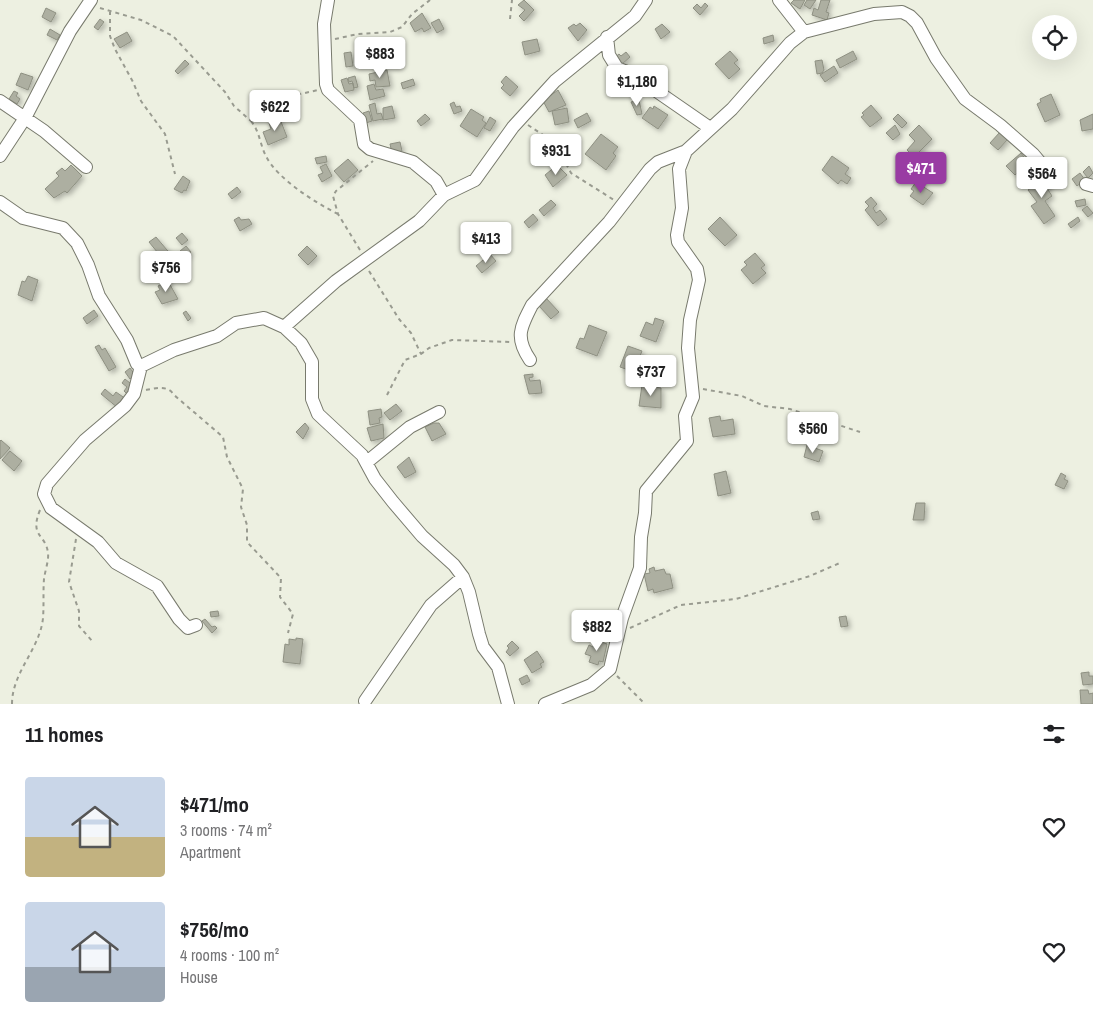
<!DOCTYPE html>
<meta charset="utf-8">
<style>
body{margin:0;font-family:"Archivo Narrow",sans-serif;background:#f6f6f6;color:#202124;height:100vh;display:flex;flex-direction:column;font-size:19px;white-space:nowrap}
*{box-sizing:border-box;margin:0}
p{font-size:16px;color:#757577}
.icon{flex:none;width:28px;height:28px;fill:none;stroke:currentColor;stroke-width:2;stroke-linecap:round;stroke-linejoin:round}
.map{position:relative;height:704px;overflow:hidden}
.side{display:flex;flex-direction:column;background:#fff;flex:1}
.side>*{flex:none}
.controls{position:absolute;left:1032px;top:15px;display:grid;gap:10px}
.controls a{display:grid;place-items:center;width:45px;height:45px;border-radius:50%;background:#fff;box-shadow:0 5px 20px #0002;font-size:25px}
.price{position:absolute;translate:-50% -42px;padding:0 11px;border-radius:5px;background:#fff;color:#222;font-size:16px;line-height:32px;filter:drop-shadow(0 1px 2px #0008)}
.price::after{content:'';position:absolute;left:50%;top:30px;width:15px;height:11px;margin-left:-8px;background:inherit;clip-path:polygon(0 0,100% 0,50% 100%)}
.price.current{background:#993ba3;color:#fff}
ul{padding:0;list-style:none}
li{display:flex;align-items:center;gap:15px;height:125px;padding:0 25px}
li span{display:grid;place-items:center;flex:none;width:140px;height:100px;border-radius:5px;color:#555}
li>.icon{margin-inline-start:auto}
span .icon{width:60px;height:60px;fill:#fffc;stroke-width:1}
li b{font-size:21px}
h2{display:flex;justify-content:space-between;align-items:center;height:60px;padding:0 25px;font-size:21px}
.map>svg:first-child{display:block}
.building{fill:#adafa1;stroke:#8e9082;filter:url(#shadow)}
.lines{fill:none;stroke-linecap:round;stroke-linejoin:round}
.minor-casing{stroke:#787a6d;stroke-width:14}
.path{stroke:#999b90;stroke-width:2;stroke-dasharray:4 4;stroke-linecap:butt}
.minor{stroke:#fff;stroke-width:12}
</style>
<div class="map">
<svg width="1093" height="704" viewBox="0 0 1093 704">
<defs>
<filter id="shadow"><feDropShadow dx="2.5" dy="2.5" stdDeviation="2.5" flood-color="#0004"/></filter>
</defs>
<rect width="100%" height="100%" fill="#edf0e1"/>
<!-- building -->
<path class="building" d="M524 0 534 10 524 21 519 16 525 10 518 5Z
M794 0H805L800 9 791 3Z
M807 0H816L810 9 804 5Z
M821 0H830L826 12 829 13 827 20 812 15 814 8 818 10Z
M705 3 708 6 700 15 693 8 697 4 701 8Z
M46 8 56 13 51 22 42 17Z
M422 13 431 28 424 32 422 28 415 32 410 23Z
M100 19 104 22 98 30 94 27Z
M439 19 444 29 437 33 431 23Z
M580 23 587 30 578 41 568 28 574 24 576 26Z
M662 24 670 32 661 39 655 29Z
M50 29 60 35 57 40 47 35Z
M127 32 132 41 120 48 114 39Z
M773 35 774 41 764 44 763 38Z
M537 39 540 51 525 55 522 42Z
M730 51 738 60 734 63 740 69 729 79 715 64Z
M853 51 857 59 840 68 836 60Z
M351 52 353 66 346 67 344 53Z
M626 52 630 57 621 65 614 58 619 54 621 56Z
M185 60 189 64 178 74 175 71Z
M822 60 824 70 822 73 817 74 815 61Z
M834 66 838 73 825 82 820 75Z
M387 70 390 86 376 87 375 80 370 81 369 74Z
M21 73 33 77 28 90 16 85Z
M355 76 358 87 354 88 352 81 349 82 348 78Z
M506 76 518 87 510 96 501 88 504 85 501 82Z
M347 78 349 84 353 83 354 90 345 92 341 80Z
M413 79 415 85 403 89 401 83Z
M374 84 376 90 383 89 385 96 370 100 367 86Z
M558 90 566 105 549 112 543 101Z
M14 91 18 93 16 96 20 99 17 104 9 99Z
M1051 94 1060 115 1045 122 1037 104 1041 102 1040 99Z
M639 100 642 114 637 115 631 102Z
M454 102 456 107 460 106 462 111 454 114 450 104Z
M375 103 377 114 381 113 383 119 373 121 369 105Z
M871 105 882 118 870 127 861 117 864 115 862 113Z
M392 106 395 118 383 120V108Z
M654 106 668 115 658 129 642 118 650 107 653 109Z
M567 108 569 122 555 125 552 111Z
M471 109 484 117 482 120 486 123 477 137 460 126Z
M369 111 372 121 366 123 363 113Z
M587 113 591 121 578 128 574 120Z
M425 114 430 119 421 126 417 121Z
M898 114 907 123 902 128 893 119Z
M1093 114V129L1082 131 1080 120Z
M490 117 496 121 490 131 484 128Z
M280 119 287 137 268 145 263 132 271 129 269 123Z
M895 125 900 134 893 140 886 133Z
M919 125 932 139 914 157 907 150 915 141 909 135Z
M1000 132 1008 139 998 150 990 143Z
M601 134 618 147 613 153 616 156 606 170 585 154Z
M400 142 402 151 392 153 390 144Z
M1021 153 1029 163 1015 175 1006 166Z
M326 156 327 162 317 164 315 158Z
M832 156 849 168 845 174 851 178 847 184 841 180 838 184 822 170Z
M348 159 358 170 344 182 334 171Z
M326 164 332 176 322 182 318 175 323 173 320 167Z
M71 165 82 176 67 193 65 191 54 198 45 189 59 176 56 173 62 168 65 171Z
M557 165 567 175 553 187 545 175Z
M1089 166 1093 173 1088 178 1083 172Z
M1080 173 1085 180 1077 186 1072 179Z
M1046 175 1052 184 1047 188 1052 196 1045 201 1055 216 1044 224 1031 206 1037 202 1028 190 1032 187 1029 184Z
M183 176 190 181 186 191 184 190 182 193 174 189Z
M916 182 933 193 923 205 910 196 914 191 911 189Z
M237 187 241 192 232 199 228 194Z
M871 197 877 204 873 208 876 213 880 210 887 219 878 226 865 210 869 206 865 202Z
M1085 199 1086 205 1077 207 1075 201Z
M551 200 556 205 544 216 539 210Z
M1087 206 1093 213 1088 217 1082 210Z
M533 214 538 220 529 228 524 222Z
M239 217 241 220 249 219 252 224 240 231 234 220Z
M720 217 737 235 725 246 708 229Z
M1078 217 1080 221 1071 228 1068 224Z
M182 233 188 240 182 245 176 238Z
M156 237 173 257 186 246 191 252 171 269 149 242Z
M307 246 317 256 308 265 298 255Z
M755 253 765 265 761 268 766 273 753 284 741 270 747 265 744 262Z
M490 254 496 261 482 273 476 266Z
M28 276 38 280 32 301 18 295 22 281 25 282Z
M168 281 178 299 162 304 155 292 160 290 158 286Z
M546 298 559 312 551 319 538 305Z
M94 310 98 316 87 324 83 318Z
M186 311 191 318 188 321 183 313Z
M655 318 664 321 656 342 640 336 646 322 653 325Z
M589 325 607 332 597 356 576 348 580 338 584 339Z
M99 345 102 350 105 348 116 367 109 371 95 347Z
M628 346 642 351 634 372 620 367Z
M130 368 135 375 130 379 125 372Z
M533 374V377L529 378 530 381 540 380 542 393 529 394 524 375Z
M125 379 135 387 128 395 124 391 127 387 122 383Z
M642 385 661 388V408L639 406Z
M105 389 113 396 116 392 126 399 118 408 101 394Z
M396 404 402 411 390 420 384 413Z
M381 409 382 417 379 418 380 423 370 425 368 411Z
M720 416 721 421 733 419 735 434 713 437 709 418Z
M305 423 309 428 303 439 296 432Z
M434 423H439L446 434 432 441 425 427Z
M383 424 384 438 371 441 367 428Z
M1 440 10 448 0 459V441Z
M807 445 823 451 819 462 804 457Z
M10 451 22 461 14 471 2 460Z
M409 457 416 472 405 478 397 467Z
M726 471 731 493 718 496 714 474Z
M1061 473 1066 476 1064 479 1068 481 1064 489 1055 485Z
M916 503H925L924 520H913Z
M818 511 820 519 813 520 811 513Z
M654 567 655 571 664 569 666 574H670L673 588 654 593 653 589 648 591 644 574 650 573 649 569Z
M218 611 219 616 211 617 210 612Z
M846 616 848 626 841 627 839 617Z
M205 619 212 627 215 626 217 628 212 633 202 621Z
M296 638 303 639 300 664 283 662 285 644 289 645V639L296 640Z
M596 640 607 644 603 662 599 661 598 665 589 662 591 656 585 654 589 645 593 647Z
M512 641 519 648 510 656 506 652 509 648 507 646Z
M537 651 544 662 540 664 542 667 532 673 524 660Z
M1089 672V676H1093V684L1083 685 1081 673Z
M527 675 530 681 522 685 519 679Z
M1080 690H1088L1089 694 1093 693V704H1081Z"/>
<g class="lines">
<!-- minor casing -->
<g class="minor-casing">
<path id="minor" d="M328 0 324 24 326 84 328 90 360 120 364 144 370 149 413 162 436 181 444 195
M779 0 804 32
M607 37 609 55 617 68 642 78 655 90 710 128
M0 101 44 131 86 167
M0 156 25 118 70 31 91 0
M1086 184 1093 186
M0 202 23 218 63 228 77 243 88 265 99 296 127 340 137 364 141 366 174 350 217 336 236 323 264 318 284 327 301 343 312 362V399L318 414 362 455 375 479 393 502 422 536 454 565 463 577 469 592 479 634 483 647 498 667 508 704
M284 327 336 281 419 221 444 195 475 180 513 127 555 81 635 16 646 0
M530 360C515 338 520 328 532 305L609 222 650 169 658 162 686 151
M141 366 134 394 125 406 85 440 47 484 44 494 51 508 98 542 116 563 157 586 179 619 188 628 196 625
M367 462 410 427 439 412
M365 701 431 605 463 577
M545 704 591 685 610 669 622 618 640 568 641 537 645 513 646 491 687 441 685 416 693 397 688 348 690 320 699 280 697 269 678 242 677 235 682 208 679 169 686 151 732 109 790 43 804 32 874 14 902 12 910 16 917 23 936 58 965 99 1000 125 1033 154 1055 180"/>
</g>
<!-- path -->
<path class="path" d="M100 8 141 20 173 36 225 92 234 106 251 121 279 109 296 95 318 90
M110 11V36L115 49 133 82 141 101 165 134 175 174
M510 19 512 0
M335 39 358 34 390 32 402 27 412 14 430 0
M251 121C260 132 260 145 266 156 277 179 316 203 338 214
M528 125 555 143 571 173 614 200
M360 250 338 214 333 196 336 191 373 161
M369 271 399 319 411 333 421 354
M703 389 742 396 764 406 790 409 860 432
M146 390C157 388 168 385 174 395L223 437 227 457 243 489 241 507 247 525V542L281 578 280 597 293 614 288 633
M387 395 405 360 421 354 429 348 452 340 511 342
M76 539 69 582 79 611V626L93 642
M630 628 681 605 736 599 810 576 842 562
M617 676 645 704
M12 704C12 672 40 649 43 618 44 605 43 592 44 579 45 571 49 560 48 553 46 534 29 537 40 510"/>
<!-- minor -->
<use href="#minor" class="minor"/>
</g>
</svg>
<div class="controls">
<a><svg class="icon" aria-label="locate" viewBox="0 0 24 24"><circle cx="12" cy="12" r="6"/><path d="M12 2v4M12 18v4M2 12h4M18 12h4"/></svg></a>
</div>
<b class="price" style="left:380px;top:79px">$883</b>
<b class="price" style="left:637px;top:107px">$1,180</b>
<b class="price" style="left:275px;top:132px">$622</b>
<b class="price" style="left:556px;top:176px">$931</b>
<b class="price current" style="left:921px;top:194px">$471</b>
<b class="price" style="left:1042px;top:199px">$564</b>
<b class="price" style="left:486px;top:264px">$413</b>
<b class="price" style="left:166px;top:293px">$756</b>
<b class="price" style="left:651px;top:397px">$737</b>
<b class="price" style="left:813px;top:454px">$560</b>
<b class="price" style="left:597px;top:652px">$882</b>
</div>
<section class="side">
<h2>11 homes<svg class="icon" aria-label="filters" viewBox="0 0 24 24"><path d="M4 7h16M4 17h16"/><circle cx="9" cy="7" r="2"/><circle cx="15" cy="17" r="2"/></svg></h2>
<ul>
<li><span style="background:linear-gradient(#c9d6e8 60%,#c2b280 0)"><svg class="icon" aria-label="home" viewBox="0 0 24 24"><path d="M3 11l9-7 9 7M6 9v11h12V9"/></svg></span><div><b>$471/mo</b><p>3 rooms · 74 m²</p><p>Apartment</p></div><svg class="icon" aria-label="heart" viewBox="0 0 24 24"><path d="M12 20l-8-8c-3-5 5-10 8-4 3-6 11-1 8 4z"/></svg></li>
<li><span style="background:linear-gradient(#c9d6e8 65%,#9aa5b1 0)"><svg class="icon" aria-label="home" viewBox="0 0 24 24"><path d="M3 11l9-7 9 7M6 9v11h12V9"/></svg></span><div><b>$756/mo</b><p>4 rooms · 100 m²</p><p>House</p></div><svg class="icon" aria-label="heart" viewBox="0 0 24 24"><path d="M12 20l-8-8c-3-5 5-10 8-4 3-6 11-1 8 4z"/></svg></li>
</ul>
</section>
